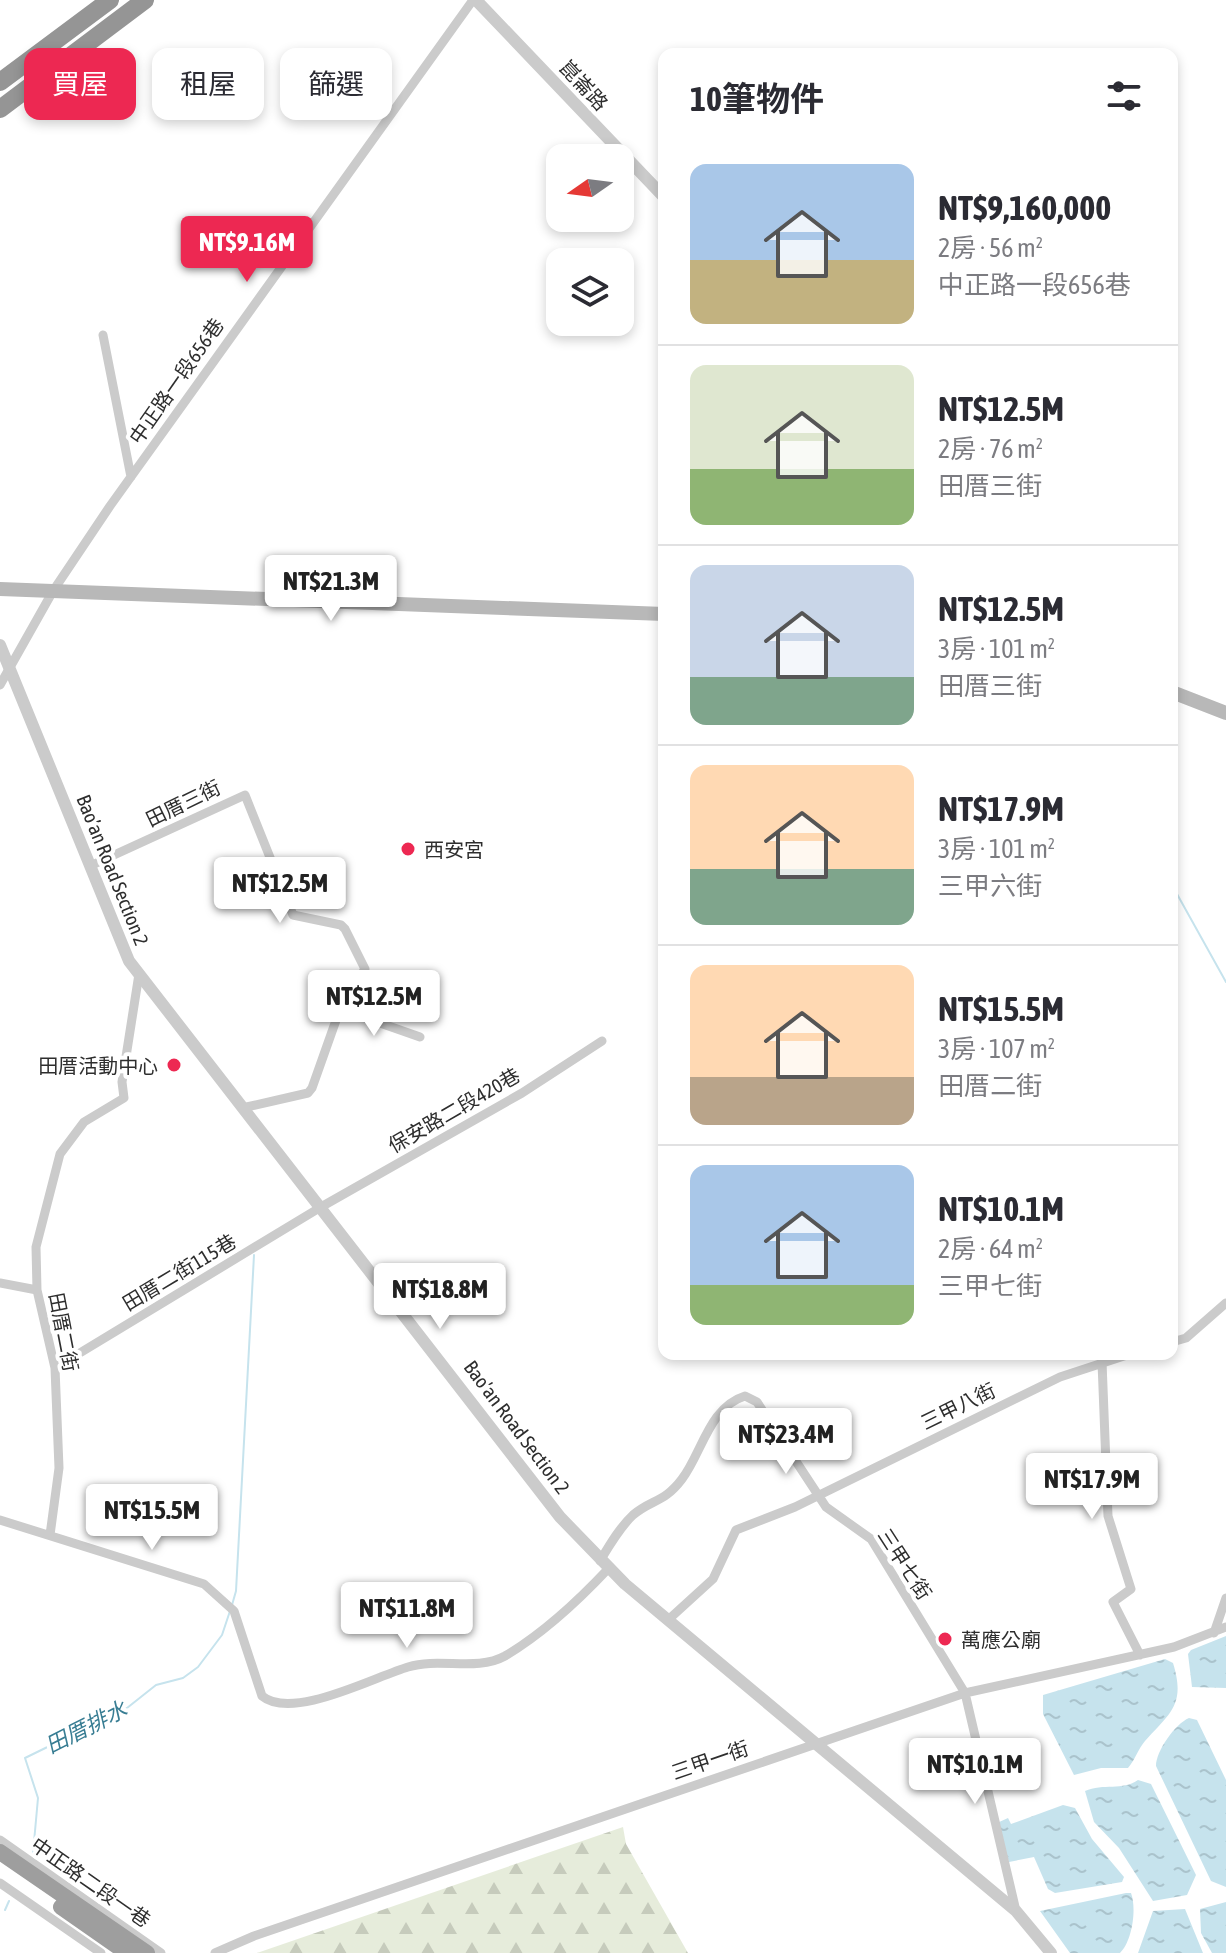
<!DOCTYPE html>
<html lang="zh-TW">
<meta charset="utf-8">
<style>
body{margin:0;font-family:"Asap Condensed","Noto Sans TC",sans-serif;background:#f7f7f7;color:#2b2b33;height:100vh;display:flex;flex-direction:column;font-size:30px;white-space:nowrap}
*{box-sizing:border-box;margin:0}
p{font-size:26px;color:#7c7c81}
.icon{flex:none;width:44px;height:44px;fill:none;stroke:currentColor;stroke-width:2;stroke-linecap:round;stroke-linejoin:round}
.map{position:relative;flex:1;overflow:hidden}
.panel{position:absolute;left:658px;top:48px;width:520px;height:1312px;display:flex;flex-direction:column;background:#fff;border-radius:16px;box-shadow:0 4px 12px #0003}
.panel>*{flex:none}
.banner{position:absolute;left:24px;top:48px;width:514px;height:72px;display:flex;gap:16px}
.needle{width:52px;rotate:256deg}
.buttons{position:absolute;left:546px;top:144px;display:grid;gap:16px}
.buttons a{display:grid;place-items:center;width:88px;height:88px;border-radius:16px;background:#fff;box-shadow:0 4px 12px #0003;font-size:40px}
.price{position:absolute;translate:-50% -68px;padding:0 18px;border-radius:8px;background:#fff;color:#222;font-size:26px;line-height:52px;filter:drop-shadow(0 2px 4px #0008)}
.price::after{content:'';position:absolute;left:50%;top:48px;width:24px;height:18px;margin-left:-12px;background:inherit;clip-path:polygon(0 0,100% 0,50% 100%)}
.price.on{background:#ed2852;color:#fff}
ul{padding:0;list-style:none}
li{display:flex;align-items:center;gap:24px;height:200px;padding:0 32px}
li+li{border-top:2px solid #e1e1e2}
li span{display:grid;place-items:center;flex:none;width:224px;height:160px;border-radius:16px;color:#555}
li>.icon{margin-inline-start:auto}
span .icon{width:96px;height:96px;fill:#fffc;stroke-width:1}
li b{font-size:34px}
h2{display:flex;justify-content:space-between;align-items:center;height:96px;padding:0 32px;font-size:34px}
.pill{padding:0 28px;border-radius:16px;background:#fff;box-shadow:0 4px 12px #0003;font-size:28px;line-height:72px}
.pill.on{background:#ed2852;color:#fff}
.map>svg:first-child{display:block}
.forest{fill:url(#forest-firs)}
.water{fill:url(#water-ripples)}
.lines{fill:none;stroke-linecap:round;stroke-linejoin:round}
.stream{stroke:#c6e3ed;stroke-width:2}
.minor{stroke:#cbcbcb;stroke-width:9}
.tertiary{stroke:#cbcbcb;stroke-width:12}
.secondary{stroke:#b8b8b8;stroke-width:14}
.trunk{stroke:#9e9e9e;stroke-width:16}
.motorway{stroke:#959595;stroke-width:18}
.poi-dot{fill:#ed2852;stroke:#fff;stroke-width:3}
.labels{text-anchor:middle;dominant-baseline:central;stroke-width:8;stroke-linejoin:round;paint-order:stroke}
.street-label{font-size:20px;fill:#2e2e2e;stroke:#fff}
.poi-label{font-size:20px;fill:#2e2e2e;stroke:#fff;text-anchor:start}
.water-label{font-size:22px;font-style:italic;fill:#387d93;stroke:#fff}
</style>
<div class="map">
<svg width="1226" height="1953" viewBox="0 0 1226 1953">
<defs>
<pattern id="forest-firs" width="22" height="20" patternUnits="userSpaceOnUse" patternTransform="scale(2)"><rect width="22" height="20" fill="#e6ecdb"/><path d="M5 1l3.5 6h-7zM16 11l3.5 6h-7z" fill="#c6cbbc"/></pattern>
<pattern id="water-ripples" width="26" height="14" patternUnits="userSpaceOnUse" patternTransform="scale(2)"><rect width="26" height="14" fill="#c6e3ed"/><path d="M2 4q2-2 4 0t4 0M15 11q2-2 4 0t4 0" fill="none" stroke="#aac3cc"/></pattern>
</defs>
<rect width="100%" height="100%" fill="#fff"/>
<!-- forest -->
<path class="forest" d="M623 1827 626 1844 688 1953H257Z"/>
<!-- water -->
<path class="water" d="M1226 1636V1688L1192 1687 1188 1654 1191 1650Z
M1165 1659 1173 1663C1186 1705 1170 1713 1145 1741 1138 1749 1135 1760 1128 1768H1101L1074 1775 1043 1714V1695Z
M1189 1718 1197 1720 1226 1780V1887L1211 1881 1156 1766C1156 1751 1175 1724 1189 1718Z
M1138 1780 1151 1784 1196 1875 1187 1895 1153 1901 1119 1848 1094 1822 1085 1791C1103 1783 1123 1791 1138 1780Z
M1063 1805 1075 1808 1092 1839 1124 1877 1122 1882 1055 1893 1048 1889 1034 1857 1009 1862 997 1823 1008 1818 1011 1824Z
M1126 1893H1131C1137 1909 1132 1942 1120 1953H1070L1040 1911Z
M1226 1902V1953H1212L1201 1933 1200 1909Z
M1185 1909 1203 1953H1138L1153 1911Z"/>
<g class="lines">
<!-- stream -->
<path class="stream" d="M1172 885 1226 982
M232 1605 236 1591 254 1255
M33 1853 38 1798 25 1758 127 1708 156 1685 183 1678 198 1667 222 1635 230 1611
M5 1910 9 1901"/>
<!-- minor -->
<path class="minor" d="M103 335 131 477
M0 685 53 591 110 506 473 0
M90 866 245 795 293 915 341 925 345 929 365 969 340 1009 312 1088 308 1093 242 1108
M340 1009 420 1037
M0 1283 37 1290
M1172 1342 1186 1338 1226 1303
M1102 1362 1108 1516 1131 1589 1113 1602 1140 1655
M55 1368 321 1207 522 1093 602 1041
M0 1520 204 1584 234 1611 262 1696C292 1721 374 1677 408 1667 440 1657 476 1672 505 1656 544 1633 577 1602 608 1569
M50 1535 59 1468 55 1368 37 1290 36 1247 60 1154 84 1122 124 1098 122 1082 139 974
M600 1561C609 1546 620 1527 633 1515 652 1499 664 1503 682 1479 702 1453 709 1407 745 1396L757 1402 826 1507 871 1539 965 1693 1016 1911
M668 1620 713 1579 736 1530 795 1507 1060 1377 1130 1354
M1214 1633 1226 1598
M0 1840 161 1953
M0 1883 101 1953
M215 1953 254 1936 965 1693 1174 1647 1226 1627"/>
<!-- tertiary -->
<path class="tertiary" d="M476 0 664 197
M0 645 129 961 560 1517 625 1584 1016 1911 1051 1953"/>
<!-- secondary -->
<path class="secondary" d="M0 589 664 614
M1172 692 1226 713"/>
<!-- trunk -->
<path class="trunk" d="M0 1852 147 1953
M61 1907 127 1953"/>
<!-- motorway -->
<path class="motorway" d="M0 82 110 0
M0 109 145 0"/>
</g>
<!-- markers -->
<g class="poi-dot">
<circle cx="408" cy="849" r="8"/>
<circle cx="174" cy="1065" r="8"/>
<circle cx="945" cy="1639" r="8"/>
</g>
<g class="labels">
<!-- street labels -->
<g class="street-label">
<text transform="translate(584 85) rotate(47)">崑崙路</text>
<text transform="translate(176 381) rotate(-55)">中正路一段656巷</text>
<text transform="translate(183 803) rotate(-26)">田厝三街</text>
<text transform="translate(113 870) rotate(68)">Bao’an Road Section 2</text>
<text transform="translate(454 1110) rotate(-30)">保安路二段420巷</text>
<text transform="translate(179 1272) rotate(-31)">田厝二街115巷</text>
<text transform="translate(64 1332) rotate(79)">田厝二街</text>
<text transform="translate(958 1406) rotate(-26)">三甲八街</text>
<text transform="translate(517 1427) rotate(53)">Bao’an Road Section 2</text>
<text transform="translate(905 1564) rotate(57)">三甲七街</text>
<text transform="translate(710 1760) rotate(-19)">三甲一街</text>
<text transform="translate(91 1882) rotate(35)">中正路二段一巷</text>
</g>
<!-- poi labels -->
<g class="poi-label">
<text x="424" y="849">西安宮</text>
<text x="158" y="1065" text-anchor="end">田厝活動中心</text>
<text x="961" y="1639">萬應公廟</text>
</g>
<!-- water labels -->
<g class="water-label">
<text transform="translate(86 1727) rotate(-27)">田厝排水</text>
</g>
</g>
</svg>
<div class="buttons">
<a><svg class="needle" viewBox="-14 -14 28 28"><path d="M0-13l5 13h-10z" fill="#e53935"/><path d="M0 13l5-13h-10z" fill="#7c7c81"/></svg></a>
<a><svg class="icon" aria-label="layers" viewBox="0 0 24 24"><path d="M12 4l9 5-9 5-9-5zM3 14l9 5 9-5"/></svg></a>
</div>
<b class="price on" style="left:247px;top:284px">NT$9.16M</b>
<b class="price" style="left:331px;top:623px">NT$21.3M</b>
<b class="price" style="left:280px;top:925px">NT$12.5M</b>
<b class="price" style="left:374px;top:1038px">NT$12.5M</b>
<b class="price" style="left:440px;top:1331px">NT$18.8M</b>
<b class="price" style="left:786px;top:1476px">NT$23.4M</b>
<b class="price" style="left:1092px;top:1521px">NT$17.9M</b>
<b class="price" style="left:152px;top:1552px">NT$15.5M</b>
<b class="price" style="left:407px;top:1650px">NT$11.8M</b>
<b class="price" style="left:975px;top:1806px">NT$10.1M</b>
<div class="banner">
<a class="pill on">買屋</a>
<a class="pill">租屋</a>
<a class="pill">篩選</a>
</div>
<section class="panel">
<h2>10筆物件<svg class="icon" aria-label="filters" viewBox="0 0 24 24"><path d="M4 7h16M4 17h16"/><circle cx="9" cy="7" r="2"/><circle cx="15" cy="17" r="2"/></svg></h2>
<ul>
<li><span style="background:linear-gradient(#a9c7e8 60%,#c2b280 0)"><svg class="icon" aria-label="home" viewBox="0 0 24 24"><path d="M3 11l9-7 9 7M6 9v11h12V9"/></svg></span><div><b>NT$9,160,000</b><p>2房 · 56 m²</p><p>中正路一段656巷</p></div></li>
<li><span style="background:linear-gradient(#dfe7d0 65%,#8fb573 0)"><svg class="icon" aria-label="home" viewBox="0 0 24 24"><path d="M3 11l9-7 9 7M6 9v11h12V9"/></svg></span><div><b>NT$12.5M</b><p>2房 · 76 m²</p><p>田厝三街</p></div></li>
<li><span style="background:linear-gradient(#c9d6e8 70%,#7fa58c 0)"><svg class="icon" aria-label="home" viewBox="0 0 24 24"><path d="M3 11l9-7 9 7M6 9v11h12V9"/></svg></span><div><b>NT$12.5M</b><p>3房 · 101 m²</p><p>田厝三街</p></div></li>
<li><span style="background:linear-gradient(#ffd9b3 65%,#7fa58c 0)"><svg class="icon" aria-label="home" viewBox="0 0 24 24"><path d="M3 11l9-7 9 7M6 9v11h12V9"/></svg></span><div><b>NT$17.9M</b><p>3房 · 101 m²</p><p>三甲六街</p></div></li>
<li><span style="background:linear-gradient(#ffd9b3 70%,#b9a48a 0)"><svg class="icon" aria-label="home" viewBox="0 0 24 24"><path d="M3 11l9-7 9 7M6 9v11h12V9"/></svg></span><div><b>NT$15.5M</b><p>3房 · 107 m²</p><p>田厝二街</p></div></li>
<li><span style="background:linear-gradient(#a9c7e8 75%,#8fb573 0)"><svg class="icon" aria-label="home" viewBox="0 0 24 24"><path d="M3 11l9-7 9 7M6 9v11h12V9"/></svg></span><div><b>NT$10.1M</b><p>2房 · 64 m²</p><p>三甲七街</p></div></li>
</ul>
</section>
</div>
